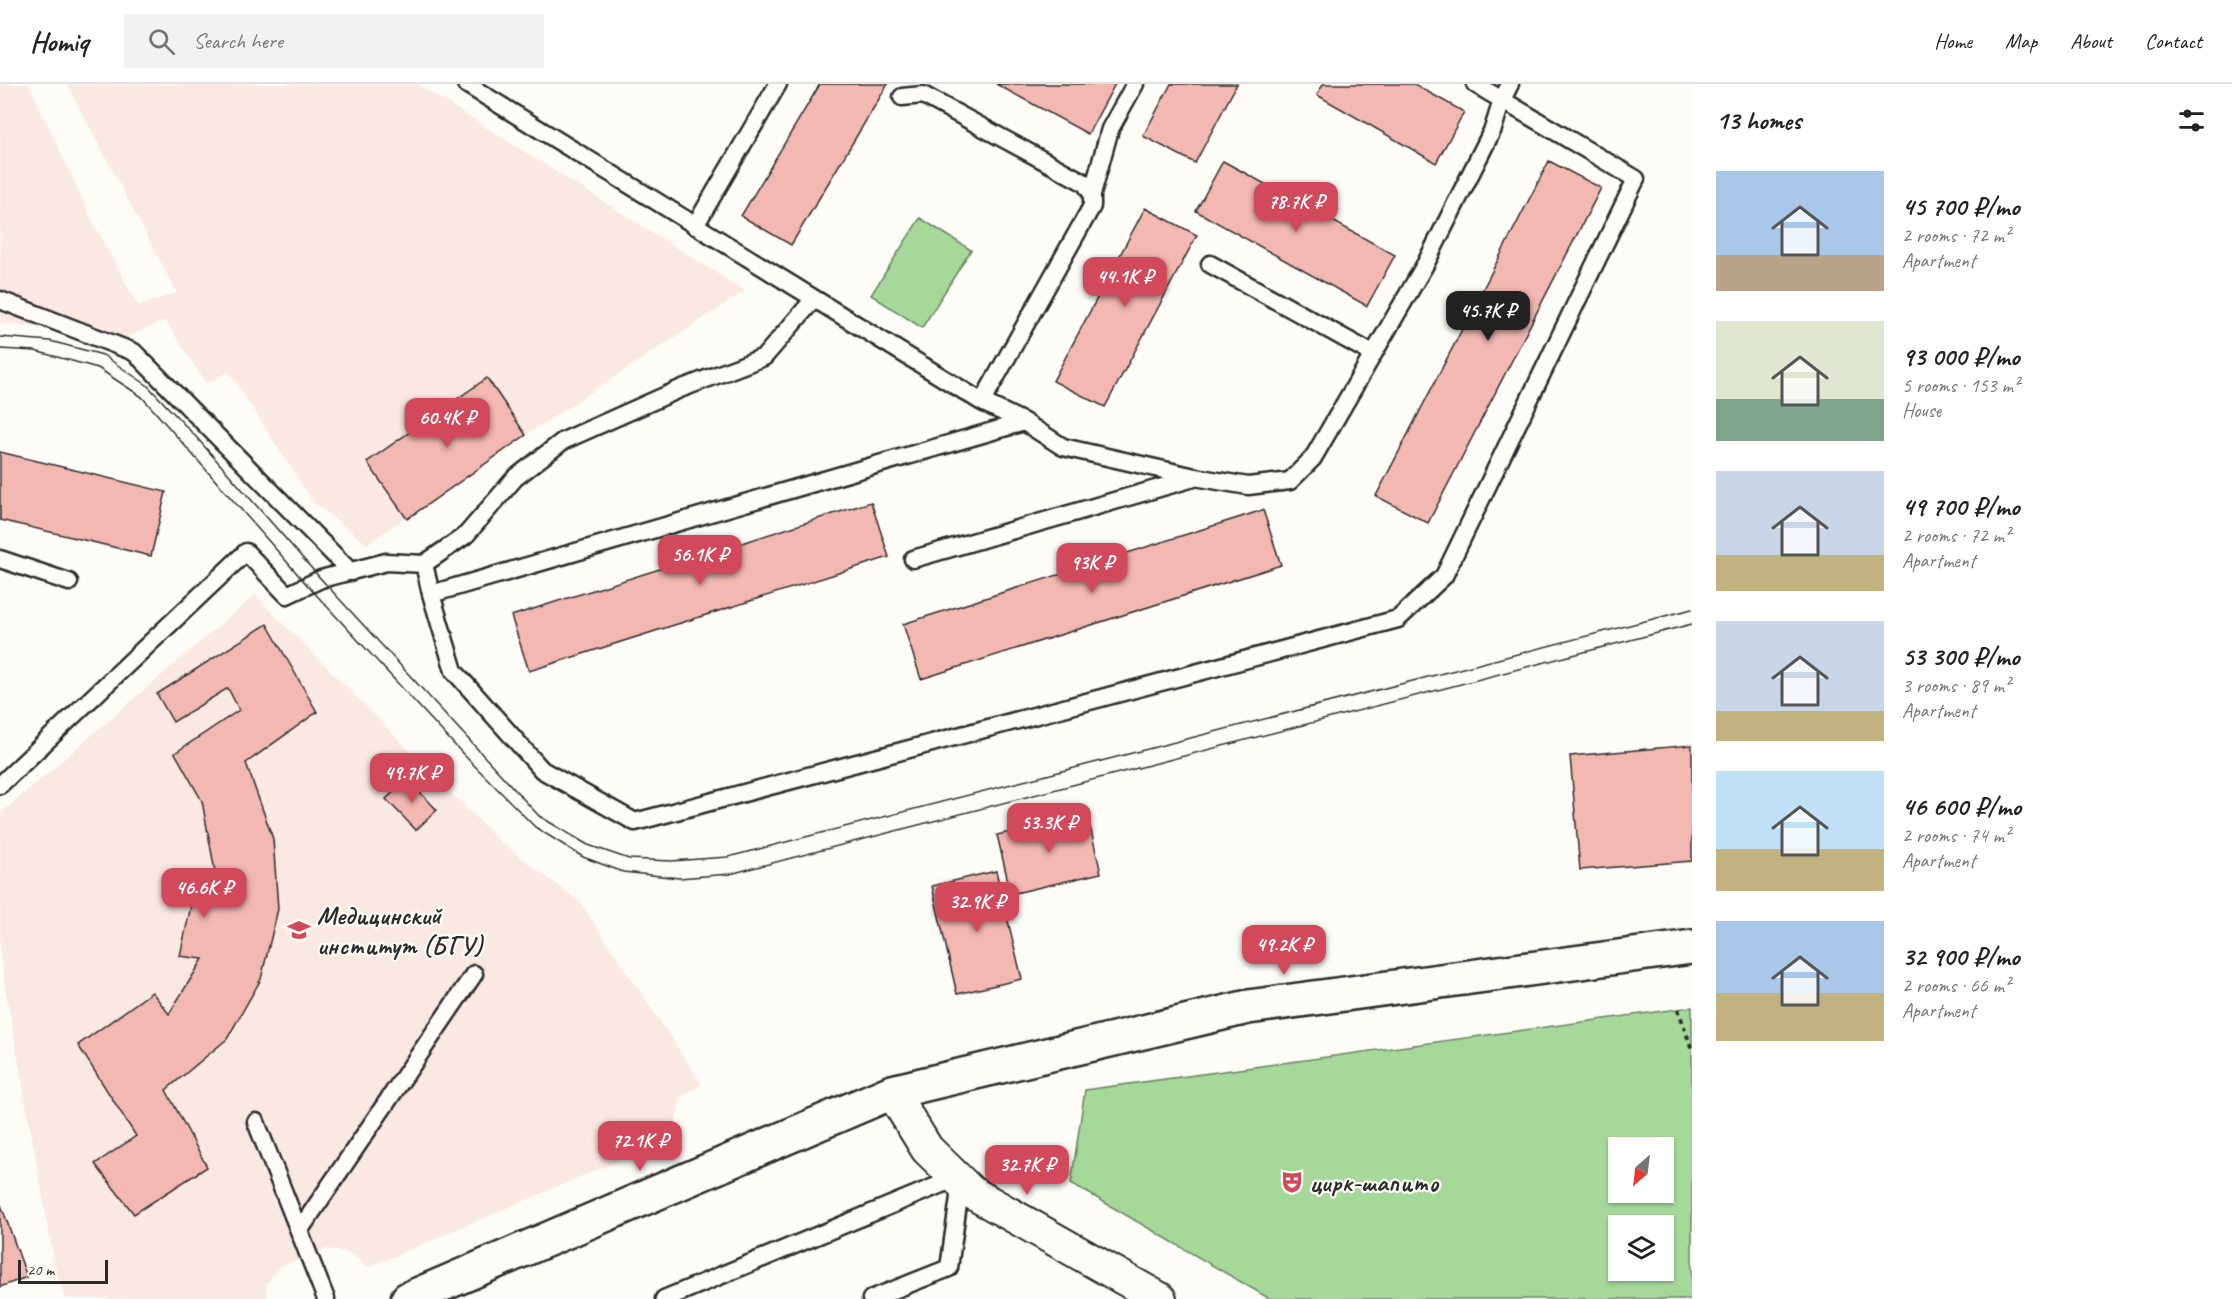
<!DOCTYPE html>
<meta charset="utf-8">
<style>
body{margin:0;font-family:Caveat,sans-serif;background:#f2f2f2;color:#222;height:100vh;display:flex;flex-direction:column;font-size:22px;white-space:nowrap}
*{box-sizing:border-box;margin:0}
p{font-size:20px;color:#767676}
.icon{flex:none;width:33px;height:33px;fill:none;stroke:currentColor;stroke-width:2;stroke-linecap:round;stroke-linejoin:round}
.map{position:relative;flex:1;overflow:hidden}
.sheet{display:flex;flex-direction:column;background:#fff;width:540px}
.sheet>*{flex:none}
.needle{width:39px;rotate:208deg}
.controls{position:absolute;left:1608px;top:1053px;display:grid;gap:12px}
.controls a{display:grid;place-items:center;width:66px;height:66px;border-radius:0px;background:#fff;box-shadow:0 2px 4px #0004;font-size:30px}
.scale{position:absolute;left:18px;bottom:15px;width:90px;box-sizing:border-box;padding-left:6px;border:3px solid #2b2b2b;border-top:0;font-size:16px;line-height:21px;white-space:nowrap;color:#2b2b2b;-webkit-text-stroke:4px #fdfcf7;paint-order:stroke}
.price{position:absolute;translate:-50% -51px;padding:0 14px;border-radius:12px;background:#d1495b;color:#fff;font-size:20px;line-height:39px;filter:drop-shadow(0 2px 3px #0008)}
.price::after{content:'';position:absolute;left:50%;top:36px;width:18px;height:14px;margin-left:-9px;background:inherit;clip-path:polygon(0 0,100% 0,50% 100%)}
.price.active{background:#222;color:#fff}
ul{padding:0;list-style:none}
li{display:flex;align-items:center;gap:18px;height:150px;padding:0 24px}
li span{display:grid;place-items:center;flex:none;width:168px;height:120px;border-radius:0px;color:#555}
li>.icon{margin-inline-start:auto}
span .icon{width:72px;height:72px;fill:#fffc;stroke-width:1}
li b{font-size:26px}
h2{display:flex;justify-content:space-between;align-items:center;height:72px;padding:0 24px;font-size:26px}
header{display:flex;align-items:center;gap:36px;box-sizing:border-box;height:84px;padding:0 30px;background:#fff;border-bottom:2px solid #e0e0e0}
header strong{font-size:28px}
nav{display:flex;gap:33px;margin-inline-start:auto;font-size:21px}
.search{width:420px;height:54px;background:#f2f2f2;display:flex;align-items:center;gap:15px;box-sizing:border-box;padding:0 21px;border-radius:0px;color:#767676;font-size:22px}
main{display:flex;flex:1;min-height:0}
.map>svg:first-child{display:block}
.built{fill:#fae8e2}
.green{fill:#a6d899;stroke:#688262;stroke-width:1.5;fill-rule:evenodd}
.building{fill:#f4b8b2;stroke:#2b2b2b;stroke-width:1.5}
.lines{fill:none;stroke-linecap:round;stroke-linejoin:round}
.service-casing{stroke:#2b2b2b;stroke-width:21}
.minor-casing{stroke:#2b2b2b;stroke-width:36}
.tertiary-casing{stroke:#2b2b2b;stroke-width:38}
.path{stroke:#2b2b2b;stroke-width:4;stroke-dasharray:4.5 4.5;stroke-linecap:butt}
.service{stroke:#fdfcf7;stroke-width:16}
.minor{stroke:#fdfcf7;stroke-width:32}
.tertiary{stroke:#fdfcf7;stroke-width:33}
.tram{stroke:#2b2b2b;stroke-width:1.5}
.labels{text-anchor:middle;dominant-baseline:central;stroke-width:4.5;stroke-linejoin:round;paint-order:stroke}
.poi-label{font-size:26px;font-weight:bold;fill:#2b2b2b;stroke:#fdfcf7;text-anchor:start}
</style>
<header>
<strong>Homiq</strong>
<div class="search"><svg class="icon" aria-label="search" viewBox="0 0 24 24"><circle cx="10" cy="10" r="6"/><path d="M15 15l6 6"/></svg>Search here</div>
<nav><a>Home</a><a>Map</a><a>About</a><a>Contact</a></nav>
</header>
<main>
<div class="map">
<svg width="1692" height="1215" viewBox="0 0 1692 1215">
<rect width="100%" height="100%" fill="#fdfcf7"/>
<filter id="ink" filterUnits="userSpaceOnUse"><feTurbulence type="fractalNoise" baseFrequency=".0167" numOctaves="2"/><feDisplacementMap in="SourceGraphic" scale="12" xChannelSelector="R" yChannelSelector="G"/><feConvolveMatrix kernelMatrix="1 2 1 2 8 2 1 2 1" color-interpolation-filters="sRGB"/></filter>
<g filter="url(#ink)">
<!-- built -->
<path class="built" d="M0 0H29L94 140 138 222 177 209 67 0H417L745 207 526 351 367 460 313 418 229 288 206 299 165 236 119 257 90 246 0 239Z
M255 511 500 758 580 818 702 1000 680 1014 674 1053 368 1183 350 1169 326 1165 279 1183 266 1200 267 1215H65L55 1182 0 874V730Z"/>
<!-- green -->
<path class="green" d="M920 134 971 166 922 244 871 211Z
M1692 923V1215H1270L1071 1099 1085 1006ZM1618 1064H1664V1108H1618ZM1618 1142H1664V1186H1618Z"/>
<!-- building -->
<path class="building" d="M820 0H888L791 161 741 132Z
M996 0H1115L1088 50Z
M1171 0H1237L1195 79 1143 52Z
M1323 0H1414L1464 28 1436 79 1317 11Z
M1223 77 1395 171 1367 222 1196 127Z
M1549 77 1601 104 1428 439 1376 412Z
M1145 124 1197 151 1105 323 1053 297Z
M487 294 526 351 407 435 367 378Z
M0 368 166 408 151 472 0 436Z
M871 418 889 473 529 587 511 532Z
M1263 426 1281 481 921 595 903 540Z
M267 540 317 628 246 679 273 755 278 825 261 895 227 955 166 1006 207 1083 134 1130 95 1080 136 1052 78 961 152 908 169 930 203 875 180 872 193 812 220 814 202 717 175 669 239 626 228 604 173 638 157 610Z
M1692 661V777L1580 786 1570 672Z
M407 695 437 726 416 746 386 715Z
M1087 730 1101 789 1011 810 997 751Z
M996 787 1022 895 957 910 932 802Z
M0 1118 27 1193 0 1203Z"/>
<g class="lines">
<!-- service casing -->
<g class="service-casing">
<path id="service" d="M466 0 982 318 1024 338 1063 363 1195 393 1248 402 1290 397 1313 374 1426 179 1493 45 1502 16 1510 0
M902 13 923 11 1085 99 1092 110V122L982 318
M1092 110 1110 45 1135 0
M695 142 778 0
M1210 180 1373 270
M0 216 134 268 351 488
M0 475 69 498
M913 475 1194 394
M424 480 431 510 454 587 542 686 635 738 1398 535 1444 492 1636 95 1475 0
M431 510 1024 338
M0 701 246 468 287 511 321 495 386 478 424 480 466 451 515 394 563 357 680 305 764 273 814 215
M256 1038 326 1215
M299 1147 474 890
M664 1215 956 1094
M871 1215 949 1184 961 1099"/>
</g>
<!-- minor casing -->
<g class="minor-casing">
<path id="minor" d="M892 1008 927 1065 971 1108 1160 1215"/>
</g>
<!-- tertiary casing -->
<g class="tertiary-casing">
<path id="tertiary" d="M408 1215 892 1008 1248 923 1692 863"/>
</g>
<!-- path -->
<path class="path" d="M1678 925 1692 966"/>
<!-- service -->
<use href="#service" class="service"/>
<!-- minor -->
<use href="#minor" class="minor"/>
<!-- tertiary -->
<use href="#tertiary" class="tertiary"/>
<!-- tram -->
<path class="tram" d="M0 253 50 257 103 271 147 301 197 354 321 495 539 732 588 761 629 775 671 777 728 773 1692 525
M0 265 35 267 98 284 142 313 309 503 462 669 535 743 583 773 623 788 679 794 730 790 1692 540"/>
</g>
</g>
<!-- icons -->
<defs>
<g id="university-bare" transform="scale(1.8)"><path d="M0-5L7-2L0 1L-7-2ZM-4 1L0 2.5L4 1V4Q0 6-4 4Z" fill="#d1495b" stroke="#fdfcf7" stroke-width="2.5" paint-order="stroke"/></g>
<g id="theatre-bare" transform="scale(1.8)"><path d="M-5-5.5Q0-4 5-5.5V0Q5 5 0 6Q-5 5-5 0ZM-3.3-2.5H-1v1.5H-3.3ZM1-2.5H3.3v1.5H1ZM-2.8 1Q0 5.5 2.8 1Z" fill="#d1495b" stroke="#fdfcf7" stroke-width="2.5" paint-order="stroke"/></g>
</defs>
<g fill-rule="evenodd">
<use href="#university-bare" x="299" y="846"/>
<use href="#theatre-bare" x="1292" y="1098"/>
</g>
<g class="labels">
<!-- poi labels -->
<g class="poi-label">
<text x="317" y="831">Медицинский<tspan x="317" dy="30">институт (БГУ)</tspan></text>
<text x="1310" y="1098">цирк-шапито</text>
</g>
</g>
</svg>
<div class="controls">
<a><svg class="needle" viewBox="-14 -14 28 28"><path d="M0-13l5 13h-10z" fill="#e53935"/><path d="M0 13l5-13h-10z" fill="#767676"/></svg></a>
<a><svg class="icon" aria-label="layers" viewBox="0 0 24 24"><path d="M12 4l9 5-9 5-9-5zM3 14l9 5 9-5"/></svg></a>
</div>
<div class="scale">20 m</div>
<b class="price" style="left:1296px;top:149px">78.7K ₽</b>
<b class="price" style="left:1125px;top:224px">44.1K ₽</b>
<b class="price active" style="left:1488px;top:258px">45.7K ₽</b>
<b class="price" style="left:447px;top:365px">60.4K ₽</b>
<b class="price" style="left:700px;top:502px">56.1K ₽</b>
<b class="price" style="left:1092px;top:510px">93K ₽</b>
<b class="price" style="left:412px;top:720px">49.7K ₽</b>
<b class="price" style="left:1049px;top:770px">53.3K ₽</b>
<b class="price" style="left:204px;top:835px">46.6K ₽</b>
<b class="price" style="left:977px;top:849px">32.9K ₽</b>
<b class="price" style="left:1284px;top:892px">49.2K ₽</b>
<b class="price" style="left:640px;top:1088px">72.1K ₽</b>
<b class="price" style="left:1027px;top:1112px">32.7K ₽</b>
</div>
<section class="sheet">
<h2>13 homes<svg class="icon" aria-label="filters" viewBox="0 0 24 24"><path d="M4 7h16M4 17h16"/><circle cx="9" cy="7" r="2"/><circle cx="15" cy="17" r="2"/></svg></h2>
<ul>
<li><span style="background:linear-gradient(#a9c7e8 70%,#b9a48a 0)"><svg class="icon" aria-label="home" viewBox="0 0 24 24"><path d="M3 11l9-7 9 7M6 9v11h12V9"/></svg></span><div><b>45 700 ₽/mo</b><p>2 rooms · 72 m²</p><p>Apartment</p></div></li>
<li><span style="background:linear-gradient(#dfe7d0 65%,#7fa58c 0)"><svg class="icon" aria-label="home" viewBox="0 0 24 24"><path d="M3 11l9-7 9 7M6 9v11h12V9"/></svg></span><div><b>93 000 ₽/mo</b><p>5 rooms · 153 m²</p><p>House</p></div></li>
<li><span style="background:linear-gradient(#c9d6e8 70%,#c2b280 0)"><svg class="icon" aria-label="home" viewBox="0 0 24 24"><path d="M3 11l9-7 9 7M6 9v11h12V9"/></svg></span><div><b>49 700 ₽/mo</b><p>2 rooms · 72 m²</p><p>Apartment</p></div></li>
<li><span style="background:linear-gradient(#c9d6e8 75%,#c2b280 0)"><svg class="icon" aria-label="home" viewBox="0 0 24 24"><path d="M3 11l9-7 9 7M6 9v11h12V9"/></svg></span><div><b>53 300 ₽/mo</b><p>3 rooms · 89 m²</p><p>Apartment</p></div></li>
<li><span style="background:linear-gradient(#bfe0f5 65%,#c2b280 0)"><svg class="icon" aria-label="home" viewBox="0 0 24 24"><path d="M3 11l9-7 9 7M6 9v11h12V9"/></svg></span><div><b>46 600 ₽/mo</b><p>2 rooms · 74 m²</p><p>Apartment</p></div></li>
<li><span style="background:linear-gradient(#a9c7e8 60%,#c2b280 0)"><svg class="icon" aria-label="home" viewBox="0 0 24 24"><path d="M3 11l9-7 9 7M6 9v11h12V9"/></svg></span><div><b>32 900 ₽/mo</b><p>2 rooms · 66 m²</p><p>Apartment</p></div></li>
</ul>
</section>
</main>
